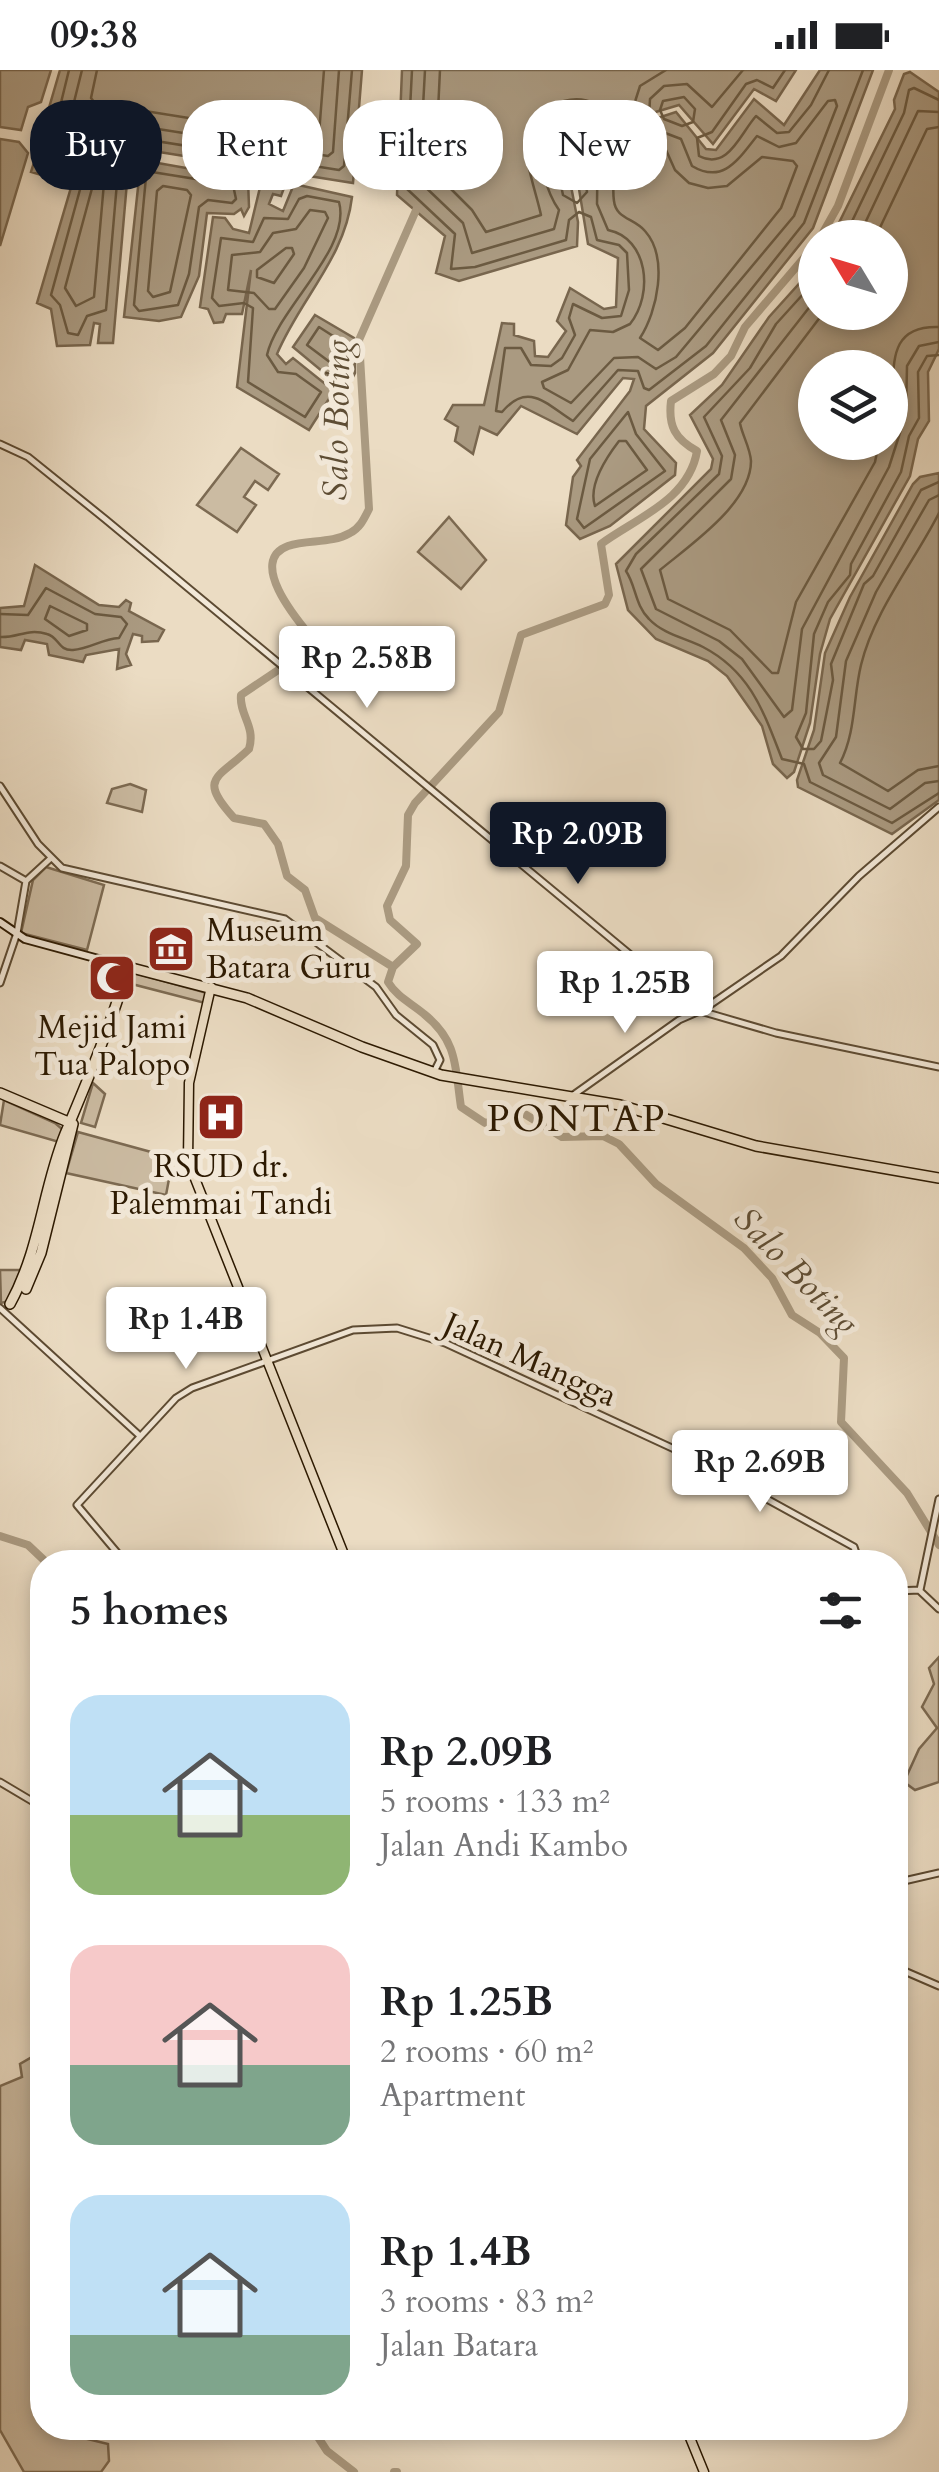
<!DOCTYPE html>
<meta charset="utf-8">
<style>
body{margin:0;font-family:Cardo,serif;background:#f2f2f2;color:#202124;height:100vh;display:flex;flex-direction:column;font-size:38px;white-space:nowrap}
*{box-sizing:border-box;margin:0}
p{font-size:32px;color:#757577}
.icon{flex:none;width:55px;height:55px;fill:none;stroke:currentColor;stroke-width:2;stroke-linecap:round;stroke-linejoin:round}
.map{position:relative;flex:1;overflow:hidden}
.sheet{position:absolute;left:30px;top:1480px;width:878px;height:890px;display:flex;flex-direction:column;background:#fff;border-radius:40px;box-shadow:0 5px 15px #0003}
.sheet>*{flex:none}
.top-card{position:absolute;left:30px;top:30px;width:880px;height:90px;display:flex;gap:20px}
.needle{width:65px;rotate:308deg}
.buttons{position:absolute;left:798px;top:150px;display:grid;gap:20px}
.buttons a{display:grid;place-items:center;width:110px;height:110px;border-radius:50%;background:#fff;box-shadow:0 5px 15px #0003;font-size:50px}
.price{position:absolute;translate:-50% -85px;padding:0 22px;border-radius:10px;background:#fff;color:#222;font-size:32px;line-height:65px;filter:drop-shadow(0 2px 5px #0008)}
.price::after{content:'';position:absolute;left:50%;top:60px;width:30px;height:22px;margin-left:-15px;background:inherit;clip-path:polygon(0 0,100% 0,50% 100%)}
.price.current{background:#111827;color:#fff}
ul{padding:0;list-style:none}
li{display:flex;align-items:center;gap:30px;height:250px;padding:0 40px}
li span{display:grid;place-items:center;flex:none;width:280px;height:200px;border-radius:30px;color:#555}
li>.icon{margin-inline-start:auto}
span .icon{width:120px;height:120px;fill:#fffc;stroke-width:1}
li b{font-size:42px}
h2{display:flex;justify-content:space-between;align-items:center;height:120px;padding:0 40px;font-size:42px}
.tag{padding:0 35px;border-radius:40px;background:#fff;box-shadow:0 5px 15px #0003;font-size:35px;line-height:90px}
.tag.current{background:#111827;color:#fff}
.status{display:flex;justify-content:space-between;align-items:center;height:70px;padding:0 50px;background:#fff;direction:ltr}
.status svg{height:28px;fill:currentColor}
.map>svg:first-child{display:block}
.green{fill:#cbbba2;stroke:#7c6a52;stroke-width:2.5}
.water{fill:#aa9a81;stroke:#78664e;stroke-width:2.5;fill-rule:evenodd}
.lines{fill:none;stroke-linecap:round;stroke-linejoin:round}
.shore{stroke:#6b5a41;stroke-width:2.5}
.river{stroke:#aa9a81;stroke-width:8}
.tertiary-casing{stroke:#5c4a32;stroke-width:9}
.secondary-casing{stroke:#2c1901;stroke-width:10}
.primary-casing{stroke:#2c1901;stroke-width:11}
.trunk-casing{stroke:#2c1901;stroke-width:12}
.tertiary{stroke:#f2e8d8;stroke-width:5}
.secondary{stroke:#f2e8d8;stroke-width:6}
.primary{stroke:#ebdcc3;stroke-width:8}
.trunk{stroke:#ebdcc3;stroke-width:9}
.labels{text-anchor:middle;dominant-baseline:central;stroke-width:10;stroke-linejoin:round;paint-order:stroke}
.poi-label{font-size:32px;fill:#2c1901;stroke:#f2e8d8}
.street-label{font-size:32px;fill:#2c1901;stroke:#f2e8d8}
.water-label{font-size:35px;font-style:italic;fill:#5e4d34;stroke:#f2e8d8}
.quarter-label{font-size:38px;letter-spacing:2.5px;fill:#2c1901;stroke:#f2e8d8}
</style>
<div class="status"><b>09:38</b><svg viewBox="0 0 49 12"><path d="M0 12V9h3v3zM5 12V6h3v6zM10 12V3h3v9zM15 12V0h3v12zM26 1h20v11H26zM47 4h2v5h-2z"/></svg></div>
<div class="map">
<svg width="939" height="2402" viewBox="0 0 939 2402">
<rect width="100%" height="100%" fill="#ebdcc3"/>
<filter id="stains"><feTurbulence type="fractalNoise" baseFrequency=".002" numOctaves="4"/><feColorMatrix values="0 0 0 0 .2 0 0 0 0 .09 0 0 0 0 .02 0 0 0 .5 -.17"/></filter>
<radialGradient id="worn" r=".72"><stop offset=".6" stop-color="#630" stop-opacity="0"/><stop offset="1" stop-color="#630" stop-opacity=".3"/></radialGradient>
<!-- green -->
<path class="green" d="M241 378 279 404 268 420 255 411 244 427 256 435 237 462 197 435Z
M449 447 486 490 461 519 418 482Z
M130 714 146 720 142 742 107 733 112 719Z
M46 797 104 815 87 880 21 863 33 810Z
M131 902 207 923 205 933 128 913Z
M93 1013 105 1024 95 1057 81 1053Z
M4 1030 55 1053 62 1059 59 1072 0 1055Z
M78 1062 173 1088 166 1125 66 1103Z
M0 1200H26L9 1231 1 1233Z
M939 1587V1712L915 1720 904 1712 919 1679 937 1658 922 1637 934 1614 929 1598Z
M38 1974H42V2358H68L71 2365 108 2374 109 2391 101 2402H24L0 2360V2016L22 2007 20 1994 37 1984Z"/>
<!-- water -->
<path class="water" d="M0 0H51L41 32 28 37 21 60 0 57Z
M60 0H362L353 113 53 65 44 55Z
M402 0H796L776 31 754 19 713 74 679 35 562 70 578 152 577 176 459 211 436 203 445 166 397 125Z
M820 0H873L813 158 713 283 646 336 644 359 676 393 675 405 610 456 580 469 566 455 573 407 581 396 577 390 630 321 634 309 623 308 577 364 521 336 497 365 480 357 473 384 455 371 458 357 445 349 453 335H484L502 253 514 254V265L534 271 535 286 548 287 566 261 557 251 570 218 604 239 616 237 618 188 588 174 572 76 676 42 706 79 716 80 754 29 784 55Z
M910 2 939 22V279L928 302 929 351 918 369 910 406 830 549 820 584 810 653 794 702 787 708 773 694 762 656 727 606 708 591 656 569 628 540 616 494 711 399 713 389 690 345 722 315 769 247 815 196V242H890V168L832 167 895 39 894 30 904 4ZM815 298H890V372H815Z
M0 69 19 72 28 83 0 176Z
M50 77 129 89 113 273H98L100 254 94 253 90 275 57 276 51 239 37 233 72 114 31 102 36 86Z
M141 90 248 109 249 137 244 146 241 139 234 144 207 143 199 206 181 247 159 251 124 247Z
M262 109 277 112 284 118 281 126 273 124 269 134 283 141 294 114 352 127C345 188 300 229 277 284L286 294 293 288 334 321 309 360 237 317 251 200 242 244H226L223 252 214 253 208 239 200 237 213 147 225 148 233 159 249 163Z
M315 245 354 268 355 303 346 321 293 277Z
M939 403V730L892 764 798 717 797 710 814 660 825 583 850 527 913 414 920 407Z
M35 495 99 535 119 537 126 530 131 533 129 541 164 560 158 571 142 572V566L133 564 126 584 131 595 117 599 119 579 86 585 83 592 49 585 47 574 25 570 21 580 0 577V538L24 536Z"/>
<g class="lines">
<!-- shore -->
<path class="shore" d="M69 0 57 49 61 56 339 100 344 96 352 0
M82 0 72 40 76 46 328 86 333 82 339 0
M97 0 91 28 95 33 314 68 319 64 324 0
M412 0 406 118 455 164 451 199 475 197 566 170 569 150 579 142 591 147 597 170 619 175 627 183 629 220 621 246 602 248 573 234 569 248 575 265 562 288 551 296 531 295 521 278H505L496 341 502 342C528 311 546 334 573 351L618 300 638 301 644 318 649 320 706 276 804 153 863 0
M425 0 419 111 463 153 472 183 554 159 559 140C548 125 534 83 540 64 549 39 585 39 598 59L597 134 608 160C648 168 654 224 630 254L613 262 590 260 568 300 542 312 544 318 571 333 614 288 638 287 656 299 676 287 794 146 837 36 835 30 828 31 796 73 779 77 757 66C739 88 724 115 692 96L681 69 660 61 649 48 650 29 664 16 687 14 712 37 743 0
M440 0 435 103 472 140 486 162 541 145C532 103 503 46 564 31 579 27 595 30 605 42 623 62 610 105 614 131 616 149 634 148 645 161 669 188 657 242 640 268L658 280 685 258 781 138 797 96 793 91 762 87 727 116 708 118 689 113 675 100 666 80 649 72 636 57 633 38 640 16 666 0
M785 0 773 18 757 10 746 14 712 62 697 68 699 86C728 101 740 64 756 46L777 63 789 62 811 35 829 0
M684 27 695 39 693 52 682 56 664 49 660 40 663 31Z
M575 56 584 60 588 69 582 82 587 122 577 133 563 125 552 73 557 62Z
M58 88 118 101 106 240 87 246 78 265 68 263 60 235 51 225 81 116 76 105 52 97Z
M152 102 233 115 236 129 232 133 208 130 199 137 189 204 178 235 139 241 134 235 146 107Z
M99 107 104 113 94 227 76 236 65 218 94 111Z
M163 116 187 120 191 125 170 222 153 227 148 221 157 121Z
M307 126 339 132C352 179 277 239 267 285L278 302 296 304 321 322 305 347 248 312 253 238 244 233 219 236 212 228 221 168 253 172 264 148 288 149 299 129Z
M310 140 325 142 328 148 304 198 275 239H269L254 223 228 220 232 185 260 182 273 163 296 159Z
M844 168 904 43 909 20 914 18 939 30
M858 168 918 41 939 42
M875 168 927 59 939 57
M286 178H292L294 184 274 213 257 207V200Z
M815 211 776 254 750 298 704 347 722 386 719 404 636 484 626 501C636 516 635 535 649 549 663 564 685 568 703 577 751 602 764 643 782 689L804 694 810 712 892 753 939 723
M815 230 721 350 735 385 731 409 641 499 656 539 719 571 742 589 784 647 792 640 802 559 889 397 906 344 907 296 919 276 939 272
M824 242 740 353C742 365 750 377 751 391 751 434 690 475 660 500L668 529 730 560 772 603H778L796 532 875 392 879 372
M319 257 344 273 343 302 307 275Z
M939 285 927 286 918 302 919 348 909 366 901 402 851 494 850 505 828 532 814 564 806 643 796 667 803 679H814L821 671 833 610 831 594 864 514 873 506 921 420 939 412
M628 342 636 364 665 401 584 458 577 449 590 389Z
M890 343C898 308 880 255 939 257
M619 371H626L647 400 595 436C588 416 606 388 619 371Z
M939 425 929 430 876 522 846 591 836 667 819 693 823 705 890 739 925 713 939 711
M939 443C914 492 874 541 861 595 853 628 856 662 840 693L888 721 918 700 939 696
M50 536 87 554V560L69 566 45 549Z
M0 544 28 545 46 518 95 544 121 547 127 554 119 568C102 569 89 579 73 580 58 581 59 567 47 564 27 558 18 568 0 567"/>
<!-- river -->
<path class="river" d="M820 168 838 136 889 0
M815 175 745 257 731 286 714 304 671 331C668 356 675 369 697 381 689 430 636 448 601 474L609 525 605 534 521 565 499 642 415 733 408 745 406 796 387 836 390 850 417 874 393 897 388 912C397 927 411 933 424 944 458 971 455 997 461 1037L485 1053 523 1043 562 1067 603 1066 619 1074 656 1114 744 1178 772 1208 792 1245 820 1263 844 1288 841 1352 907 1423 939 1475
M393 897 315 848 305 820 287 806 278 774 264 754 234 748C197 707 218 709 249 679 256 656 239 645 241 625L311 578 312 568C297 550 247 491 288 476 308 469 331 474 350 463 360 458 364 449 369 439L359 270 417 138
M0 1466 28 1475 46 1492
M312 2358 327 2381 354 2402
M394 2402H397"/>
<!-- tertiary casing -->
<g class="tertiary-casing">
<path id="tertiary" d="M0 374 28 387 105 449 697 940 776 963 939 997
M0 716 38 774 62 798 285 849 376 917 396 945 433 975 440 990 435 1000
M0 796 26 811
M0 913 17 863 26 811 51 788
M572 1026 679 950 704 939 781 886 859 806 939 737
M0 1238 140 1366
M125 1492 77 1435 176 1328 192 1318 353 1260 397 1258 445 1273 685 1384 854 1477 859 1492
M895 1521 920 1520 939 1429
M920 1521 939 1539
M0 1712 42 1737
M895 1813 939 1803
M895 1897 939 1916"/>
</g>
<!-- secondary casing -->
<g class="secondary-casing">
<path id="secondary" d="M0 852 25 869 128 897"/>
</g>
<!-- primary casing -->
<g class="primary-casing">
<path id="primary" d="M211 917 189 1013 188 1091 347 1492
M686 2358 704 2402"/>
</g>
<!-- trunk casing -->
<g class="trunk-casing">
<path id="trunk" d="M0 1023 73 1054
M26 1219 41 1183 73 1054
M10 1234C41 1177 42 1121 65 1064 88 1009 111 955 128 897L247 928 362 977 441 1005 620 1035 756 1076 939 1108"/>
</g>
<!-- tertiary -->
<use href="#tertiary" class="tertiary"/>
<!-- secondary -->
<use href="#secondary" class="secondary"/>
<!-- primary -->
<use href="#primary" class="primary"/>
<!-- trunk -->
<use href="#trunk" class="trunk"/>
</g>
<!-- icons -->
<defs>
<g id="museum-square" transform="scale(2.5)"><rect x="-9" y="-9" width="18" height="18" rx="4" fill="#8f2418" stroke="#f2e8d8"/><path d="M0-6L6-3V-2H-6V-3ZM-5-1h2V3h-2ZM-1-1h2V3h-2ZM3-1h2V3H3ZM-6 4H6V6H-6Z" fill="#fff"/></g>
<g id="mosque-square" transform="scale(2.5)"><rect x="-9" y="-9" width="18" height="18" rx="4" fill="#8f2418" stroke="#f2e8d8"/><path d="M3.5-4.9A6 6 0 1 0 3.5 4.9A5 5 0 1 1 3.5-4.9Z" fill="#fff"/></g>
<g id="hospital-square" transform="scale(2.5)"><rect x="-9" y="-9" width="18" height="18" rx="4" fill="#8f2418" stroke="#f2e8d8"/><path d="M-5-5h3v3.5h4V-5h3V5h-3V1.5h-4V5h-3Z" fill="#fff"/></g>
</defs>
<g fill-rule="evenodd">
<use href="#museum-square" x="171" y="879"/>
<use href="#mosque-square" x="112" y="908"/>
<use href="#hospital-square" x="221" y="1047"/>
</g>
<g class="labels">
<!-- poi labels -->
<g class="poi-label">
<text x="206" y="861" text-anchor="start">Museum<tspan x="206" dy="37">Batara Guru</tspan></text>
<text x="112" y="958">Mejid Jami<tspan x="112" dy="37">Tua Palopo</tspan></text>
<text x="221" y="1097">RSUD dr.<tspan x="221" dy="37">Palemmai Tandi</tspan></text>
</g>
<!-- street labels -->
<g class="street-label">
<text transform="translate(530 1290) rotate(24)">Jalan Mangga</text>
</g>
<!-- water labels -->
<g class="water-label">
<text transform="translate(337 350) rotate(-89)">Salo Boting</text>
<text transform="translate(796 1201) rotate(46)">Salo Boting</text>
</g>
<!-- quarter labels -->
<g class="quarter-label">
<text x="577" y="1049">PONTAP</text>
</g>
</g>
<rect width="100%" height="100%" filter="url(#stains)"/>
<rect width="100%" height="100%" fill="url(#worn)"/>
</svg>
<div class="buttons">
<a><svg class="needle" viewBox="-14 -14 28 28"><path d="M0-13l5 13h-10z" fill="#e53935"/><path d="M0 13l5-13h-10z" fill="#757577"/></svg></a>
<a><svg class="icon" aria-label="layers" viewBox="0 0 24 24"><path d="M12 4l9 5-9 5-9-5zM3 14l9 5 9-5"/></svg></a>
</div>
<b class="price" style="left:367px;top:641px">Rp 2.58B</b>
<b class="price current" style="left:578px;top:817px">Rp 2.09B</b>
<b class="price" style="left:625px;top:966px">Rp 1.25B</b>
<b class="price" style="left:186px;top:1302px">Rp 1.4B</b>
<b class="price" style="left:760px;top:1445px">Rp 2.69B</b>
<div class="top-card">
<a class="tag current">Buy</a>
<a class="tag">Rent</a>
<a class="tag">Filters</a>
<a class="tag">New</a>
</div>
<section class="sheet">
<h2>5 homes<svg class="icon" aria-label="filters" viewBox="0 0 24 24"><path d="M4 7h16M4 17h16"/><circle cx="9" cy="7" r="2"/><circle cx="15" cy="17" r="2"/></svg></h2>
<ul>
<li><span style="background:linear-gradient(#bfe0f5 60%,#8fb573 0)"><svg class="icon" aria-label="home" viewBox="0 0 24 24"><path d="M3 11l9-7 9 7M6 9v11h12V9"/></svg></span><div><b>Rp 2.09B</b><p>5 rooms · 133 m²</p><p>Jalan Andi Kambo</p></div></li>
<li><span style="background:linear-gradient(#f6c9c9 60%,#7fa58c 0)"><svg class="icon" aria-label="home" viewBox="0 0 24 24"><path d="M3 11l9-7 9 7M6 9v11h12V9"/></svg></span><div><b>Rp 1.25B</b><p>2 rooms · 60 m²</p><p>Apartment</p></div></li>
<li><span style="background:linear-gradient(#bfe0f5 70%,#7fa58c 0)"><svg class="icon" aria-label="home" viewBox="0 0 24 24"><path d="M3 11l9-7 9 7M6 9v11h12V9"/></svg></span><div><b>Rp 1.4B</b><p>3 rooms · 83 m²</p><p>Jalan Batara</p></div></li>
</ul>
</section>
</div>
